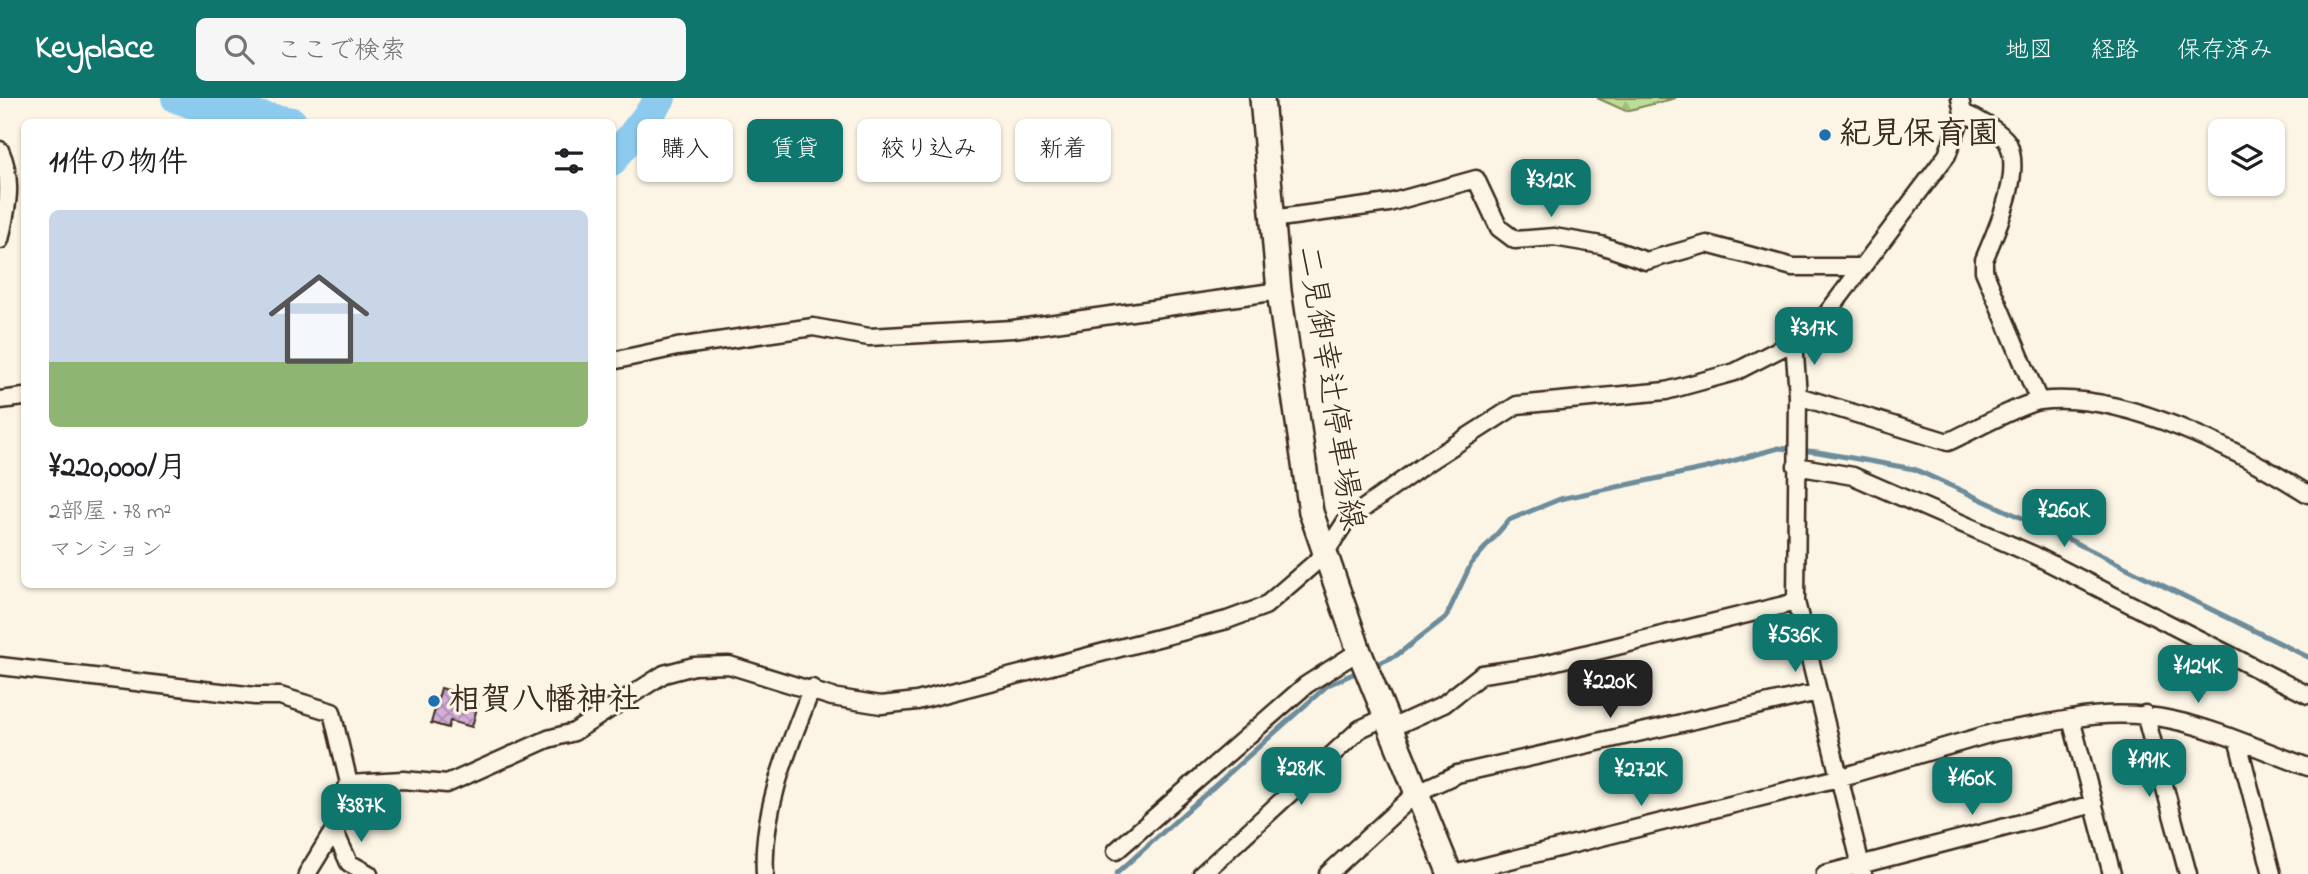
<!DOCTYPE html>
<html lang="ja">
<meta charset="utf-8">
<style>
body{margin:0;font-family:"Indie Flower","Klee One",sans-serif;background:#f6f6f6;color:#202124;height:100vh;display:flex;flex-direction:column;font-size:26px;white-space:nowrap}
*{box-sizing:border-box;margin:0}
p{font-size:23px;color:#757577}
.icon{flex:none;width:38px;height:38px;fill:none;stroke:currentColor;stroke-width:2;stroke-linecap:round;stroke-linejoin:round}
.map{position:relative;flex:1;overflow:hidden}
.panel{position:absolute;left:21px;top:21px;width:595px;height:469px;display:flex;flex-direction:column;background:#fff;border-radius:10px;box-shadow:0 2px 5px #0004}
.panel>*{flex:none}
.hud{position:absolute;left:637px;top:21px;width:665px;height:63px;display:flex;gap:14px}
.buttons{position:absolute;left:2208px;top:21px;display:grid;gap:14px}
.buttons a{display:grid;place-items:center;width:77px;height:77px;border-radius:10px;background:#fff;box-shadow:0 2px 5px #0004;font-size:35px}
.price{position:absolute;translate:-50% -60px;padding:0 16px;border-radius:14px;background:#0f766e;color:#fff;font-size:23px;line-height:46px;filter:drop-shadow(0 2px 4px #0008)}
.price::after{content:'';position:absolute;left:50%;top:42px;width:21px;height:16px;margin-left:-10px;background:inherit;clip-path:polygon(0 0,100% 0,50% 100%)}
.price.selected{background:#222;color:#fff}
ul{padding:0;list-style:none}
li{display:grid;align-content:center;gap:14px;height:371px;padding:0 28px}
li span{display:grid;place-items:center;height:217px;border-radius:10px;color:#555}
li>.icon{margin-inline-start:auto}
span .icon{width:126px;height:126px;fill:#fffc;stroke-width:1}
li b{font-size:30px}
h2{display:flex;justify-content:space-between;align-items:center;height:84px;padding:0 28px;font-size:30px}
.tag{padding:0 24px;border-radius:10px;background:#fff;box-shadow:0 2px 5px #0004;font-size:24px;line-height:63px}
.tag.selected{background:#0f766e;color:#fff}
header{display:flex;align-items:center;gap:42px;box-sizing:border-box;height:98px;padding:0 35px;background:#0f766e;color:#fff}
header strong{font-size:33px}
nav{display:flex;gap:38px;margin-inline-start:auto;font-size:24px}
.search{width:490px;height:63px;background:#f6f6f6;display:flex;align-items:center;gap:18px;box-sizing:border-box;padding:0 24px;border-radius:10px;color:#757577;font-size:26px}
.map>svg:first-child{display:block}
.forest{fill:url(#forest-firs);stroke:#7c845a;stroke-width:2}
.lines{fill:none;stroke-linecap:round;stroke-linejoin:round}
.stream{stroke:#6c8b9b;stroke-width:5}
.river{stroke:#8dcbee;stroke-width:30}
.building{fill:url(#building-cross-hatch);stroke:#3b2a1e;stroke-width:2}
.minor-casing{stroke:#3b2a1e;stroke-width:21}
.secondary-casing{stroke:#3b2a1e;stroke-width:28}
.minor{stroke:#fcf5e5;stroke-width:16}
.secondary{stroke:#fcf5e5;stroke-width:23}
.poi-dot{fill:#1f6fb2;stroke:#fcf5e5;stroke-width:2.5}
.labels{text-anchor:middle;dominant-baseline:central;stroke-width:6;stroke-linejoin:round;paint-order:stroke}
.poi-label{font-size:32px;font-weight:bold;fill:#3b2a1e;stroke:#fcf5e5;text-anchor:start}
.street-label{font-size:32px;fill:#3b2a1e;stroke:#fcf5e5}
</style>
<header>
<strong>Keyplace</strong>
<div class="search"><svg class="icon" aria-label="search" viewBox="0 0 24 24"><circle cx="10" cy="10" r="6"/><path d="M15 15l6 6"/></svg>ここで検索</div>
<nav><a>地図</a><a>経路</a><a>保存済み</a></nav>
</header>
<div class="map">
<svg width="2308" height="776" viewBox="0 0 2308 776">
<defs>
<pattern id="forest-firs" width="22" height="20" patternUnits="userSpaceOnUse" patternTransform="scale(1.75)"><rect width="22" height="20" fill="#bcdd96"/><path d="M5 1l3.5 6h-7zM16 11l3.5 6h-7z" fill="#a2be81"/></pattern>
<pattern id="building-cross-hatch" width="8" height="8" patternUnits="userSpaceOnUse" patternTransform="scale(1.75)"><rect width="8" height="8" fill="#d3aed7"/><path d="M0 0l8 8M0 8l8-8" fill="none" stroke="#ac8eae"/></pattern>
</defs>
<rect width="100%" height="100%" fill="#fcf5e5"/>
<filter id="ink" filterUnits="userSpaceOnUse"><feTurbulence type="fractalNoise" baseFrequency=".0143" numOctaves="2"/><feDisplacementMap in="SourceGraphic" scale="14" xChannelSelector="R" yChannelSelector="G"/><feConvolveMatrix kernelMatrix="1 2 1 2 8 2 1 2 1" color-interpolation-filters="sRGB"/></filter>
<g filter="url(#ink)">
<!-- forest -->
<path class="forest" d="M1597 0H1676L1626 13Z"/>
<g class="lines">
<!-- stream -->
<path class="stream" d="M1371 569 1397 557 1446 519 1471 466 1509 422 1560 401 1707 370 1779 350 1818 354 1914 371 2066 440 2308 559
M1116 776 1328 587 1362 572"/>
<!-- river -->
<path class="river" d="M176 0 195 7 292 24
M612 63 661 0"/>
</g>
<!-- building -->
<path class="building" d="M441 590 458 595 457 600 478 606 472 629 450 623 448 630 431 625Z"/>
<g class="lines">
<!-- minor casing -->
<g class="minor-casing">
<path id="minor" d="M1963 15C1976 20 2001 33 2008 45 2023 77 1996 132 1984 162V173L2039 303
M0 52C14 83 7 110 0 142
M1272 121 1389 105 1476 81 1499 130 1515 142 1554 139 1601 147 1646 163 1707 146 1793 169H1862
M1794 242 1798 298 1796 504 1863 776
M612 263 677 249 813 229 869 239 1013 231 1279 193
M1798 298 1948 344C1968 335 2022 305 2040 303 2123 292 2240 353 2308 396
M0 302 24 299
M1796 368 1853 378 2034 457 2308 597
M0 568 255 598H280L332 614 349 685 340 705 334 732 307 776
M2145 616 2188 776
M2071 621C2165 604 2223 638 2308 669
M1391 630 1444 606 1482 576 1536 568 1796 504
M2238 644 2272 776
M349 685 403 682 447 686 548 641 574 634 664 576 694 568 729 567 832 599 881 607 917 603 1227 522 1265 508 1324 457 1346 423 1428 364 1517 307 1666 293 1735 274 1813 234 1947 57 1963 15 1960 0
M334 732 349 765 369 776
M1116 753 1306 587 1359 553
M765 776C761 713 789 648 812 590
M1202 776 1360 631 1386 619
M1328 776 1416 695 1457 676 1818 594
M1454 776 1838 680 1996 634 2071 621 2112 776
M1825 776 2094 706"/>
</g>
<!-- secondary casing -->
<g class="secondary-casing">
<path id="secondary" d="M1262 0 1279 193 1311 414 1359 553 1450 776"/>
</g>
<!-- minor -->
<use href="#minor" class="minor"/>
<!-- secondary -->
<use href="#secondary" class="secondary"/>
</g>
</g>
<!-- markers -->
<g class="poi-dot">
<circle cx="1825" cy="37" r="7"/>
<circle cx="434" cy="603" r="7"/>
</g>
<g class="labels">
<!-- poi labels -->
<g class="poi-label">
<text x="1839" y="37">紀見保育園</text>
<text x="448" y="603">相賀八幡神社</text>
</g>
<!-- street labels -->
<g class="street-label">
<text transform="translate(1329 290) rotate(81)">二見御幸辻停車場線</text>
</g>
</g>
</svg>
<div class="buttons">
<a><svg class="icon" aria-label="layers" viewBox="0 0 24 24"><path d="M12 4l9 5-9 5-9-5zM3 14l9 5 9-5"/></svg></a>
</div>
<b class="price" style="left:1551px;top:121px">¥312K</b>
<b class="price" style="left:1814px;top:269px">¥317K</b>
<b class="price" style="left:2064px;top:451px">¥260K</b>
<b class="price" style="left:1795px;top:576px">¥536K</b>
<b class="price" style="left:2198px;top:607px">¥124K</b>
<b class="price selected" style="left:1610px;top:622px">¥220K</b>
<b class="price" style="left:2149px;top:701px">¥191K</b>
<b class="price" style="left:1301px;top:709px">¥281K</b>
<b class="price" style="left:1641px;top:710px">¥272K</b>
<b class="price" style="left:1972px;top:719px">¥160K</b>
<b class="price" style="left:361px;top:746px">¥387K</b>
<div class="hud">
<a class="tag">購入</a>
<a class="tag selected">賃貸</a>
<a class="tag">絞り込み</a>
<a class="tag">新着</a>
</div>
<section class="panel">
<h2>11件の物件<svg class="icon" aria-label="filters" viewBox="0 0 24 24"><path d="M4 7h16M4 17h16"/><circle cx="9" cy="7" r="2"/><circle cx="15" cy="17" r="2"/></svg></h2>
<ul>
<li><span style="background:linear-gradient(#c9d6e8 70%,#8fb573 0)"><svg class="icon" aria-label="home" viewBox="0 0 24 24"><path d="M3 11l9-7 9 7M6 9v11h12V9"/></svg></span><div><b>¥220,000/月</b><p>2部屋 · 78 m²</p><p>マンション</p></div></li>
</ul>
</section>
</div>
